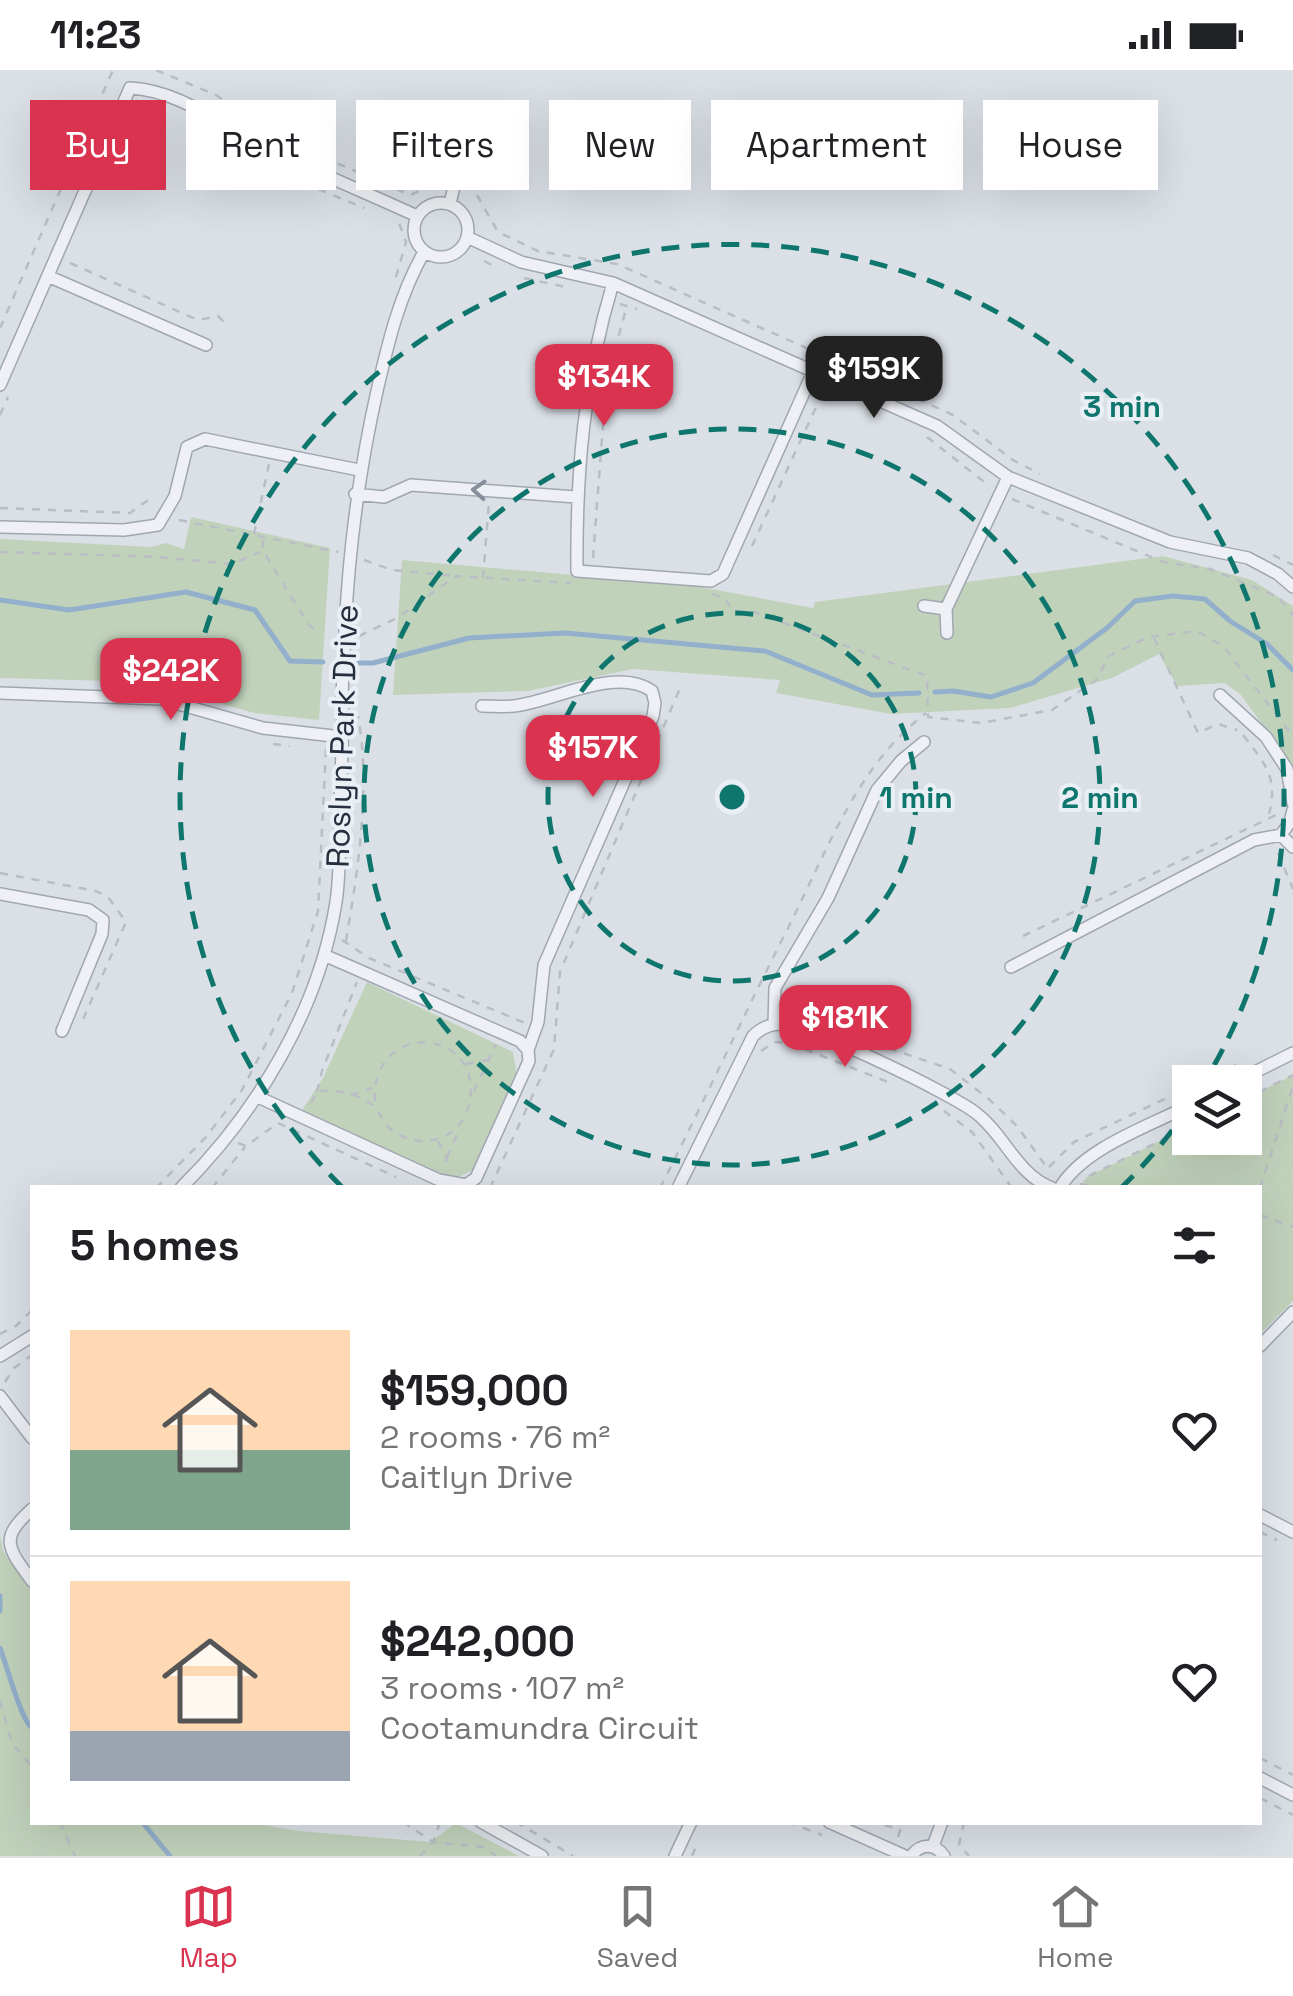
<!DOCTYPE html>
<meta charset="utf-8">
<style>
body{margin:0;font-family:"Space Grotesk",sans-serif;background:#f2f2f2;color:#202124;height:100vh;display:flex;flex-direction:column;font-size:38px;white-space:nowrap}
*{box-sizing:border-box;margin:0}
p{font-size:32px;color:#757577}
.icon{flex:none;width:55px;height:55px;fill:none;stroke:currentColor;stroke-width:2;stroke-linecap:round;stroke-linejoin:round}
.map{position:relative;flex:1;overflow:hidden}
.drawer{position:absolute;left:30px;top:1115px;width:1232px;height:640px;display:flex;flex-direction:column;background:#fff;border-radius:0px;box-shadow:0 10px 40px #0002}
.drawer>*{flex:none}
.banner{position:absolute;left:30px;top:30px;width:1235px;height:90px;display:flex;gap:20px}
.fabs{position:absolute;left:1172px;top:995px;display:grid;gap:20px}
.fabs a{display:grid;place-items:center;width:90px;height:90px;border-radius:0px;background:#fff;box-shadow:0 10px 40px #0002;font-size:50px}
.price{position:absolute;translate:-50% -85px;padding:0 22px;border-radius:20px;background:#d9334f;color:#fff;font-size:32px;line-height:65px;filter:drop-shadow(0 2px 5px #0008)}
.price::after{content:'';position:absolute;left:50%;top:60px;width:30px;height:22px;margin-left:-15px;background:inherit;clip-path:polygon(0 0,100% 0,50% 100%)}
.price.current{background:#222;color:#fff}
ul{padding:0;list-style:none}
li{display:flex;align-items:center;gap:30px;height:250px;padding:0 40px}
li+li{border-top:2px solid #e0e0e0}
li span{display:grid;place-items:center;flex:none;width:280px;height:200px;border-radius:0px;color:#555}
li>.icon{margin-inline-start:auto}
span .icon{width:120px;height:120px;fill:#fffc;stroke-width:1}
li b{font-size:42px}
h2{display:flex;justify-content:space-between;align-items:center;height:120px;padding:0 40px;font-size:42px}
.tag{padding:0 35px;border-radius:0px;background:#fff;box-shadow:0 10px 40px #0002;font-size:35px;line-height:90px}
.tag.current{background:#d9334f;color:#fff}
.status{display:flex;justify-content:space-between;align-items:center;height:70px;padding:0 50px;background:#fff;direction:ltr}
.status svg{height:28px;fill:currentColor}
.tabs{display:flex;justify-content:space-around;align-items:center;height:140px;border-top:2px solid #e0e0e0;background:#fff;font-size:28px;color:#757577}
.tabs a{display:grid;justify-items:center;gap:5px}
.tabs .current{color:#d9334f}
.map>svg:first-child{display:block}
.green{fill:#c1d2bb}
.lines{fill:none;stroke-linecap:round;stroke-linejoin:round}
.stream{stroke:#92afcb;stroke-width:5}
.street-casing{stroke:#a0a7b1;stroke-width:14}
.path{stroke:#b9bec5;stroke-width:2.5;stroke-dasharray:8 8;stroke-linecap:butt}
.street{stroke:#eef0f5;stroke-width:11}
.street-bridge-casing{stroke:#a0a7b1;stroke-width:14;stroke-linecap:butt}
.street-bridge{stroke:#eef0f5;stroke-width:11}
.oneway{stroke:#898f9a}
.ring{fill:none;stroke:#0f766e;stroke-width:5;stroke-dasharray:18 12}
.labels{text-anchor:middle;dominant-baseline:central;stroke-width:8;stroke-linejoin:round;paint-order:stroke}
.street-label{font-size:32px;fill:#242e3e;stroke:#eaeff5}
.centre{fill:#0f766e;stroke:#eaeff5;stroke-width:5}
.ring-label{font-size:30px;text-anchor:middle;font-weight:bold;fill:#0f766e;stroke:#eaeff5;stroke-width:8;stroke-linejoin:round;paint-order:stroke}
</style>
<div class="status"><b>11:23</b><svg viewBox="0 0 49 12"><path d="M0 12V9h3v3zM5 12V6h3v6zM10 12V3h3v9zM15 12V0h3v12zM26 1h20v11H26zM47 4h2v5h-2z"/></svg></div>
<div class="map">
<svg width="1293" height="1786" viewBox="0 0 1293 1786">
<rect width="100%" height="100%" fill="#dbe0e7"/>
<!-- green -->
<path class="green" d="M191 447 330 478 319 650 254 643 147 612 0 608V469L151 477 166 473 184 479Z
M1163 486 1252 510 1293 536V697L1241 625 1225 613 1177 616 1159 584 1112 608 1010 638 891 644 776 623 780 610 633 599 528 621 393 625 402 490 690 515 813 538 815 532Z
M367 912 513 982 517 1006 473 1100 454 1109 300 1043 323 1008Z
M1293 1005V1231L1260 1264V1118L1079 1117 1087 1107 1190 1056V1068H1245V1029Z
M0 1465 3 1481 32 1519V1752L252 1753 298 1761 430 1772 456 1753 519 1786H0Z"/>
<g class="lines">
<!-- stream -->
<path class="stream" d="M0 530 69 540 186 522 255 540 290 591 323 592
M345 593H373L469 568 565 563 765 581 872 625 919 623
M935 622 953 621 991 627 1033 613 1107 558 1135 531 1173 526 1205 529 1230 551 1267 574 1293 600
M0 1526V1541
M0 1578C7 1596 21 1650 32 1658
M142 1752 170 1786"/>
<!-- street casing -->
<g class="street-casing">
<path id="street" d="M414 160a27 27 0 1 1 54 0a27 27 0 1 1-54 0Z
M450 134 457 103 470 74
M467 167 521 192 613 213 937 356 1008 407 1170 472 1248 488 1278 504 1293 517
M50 207 206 275
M613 213C584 309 576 402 577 501L711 511 723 504 813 302
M0 315 130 18C182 21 217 54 262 76 313 101 365 122 417 146
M355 424 384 427 411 415 576 427
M0 457 124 460 158 455 175 426 187 377 205 369 359 400
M924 536 946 539
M345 560C349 478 359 401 377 321 388 273 399 226 424 182
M947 563 946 539 1008 407
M0 623 161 629 263 658 342 667
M1220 625 1266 667 1287 699 1293 733
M482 636C493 636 504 637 514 636 555 631 616 596 652 621L655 633 653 646 544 895 538 952 528 980
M1281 765 1290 752 1293 740
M0 824 89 840 103 850 102 864 62 961
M1011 897 1254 770 1281 765 1293 777
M774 954 775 918 828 828 877 720 901 691 924 672
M1235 1012 1293 983
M258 1027 439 1110 466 1115 476 1108 529 991 528 980 520 971 324 885
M181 1118C257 1042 319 940 336 832 341 800 339 765 340 732 341 696 344 660 342 625
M678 1118 753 966C761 958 770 954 781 954 808 954 952 1024 976 1043 1005 1065 1017 1105 1052 1118
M1060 1118C1083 1078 1150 1056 1190 1035
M1260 1276 1293 1242
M0 1286 32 1266
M0 1326 32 1368
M32 1439C0 1468 6 1476 32 1511
M1260 1445 1293 1462
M1260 1708 1293 1725
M481 1752 542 1786
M829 1752 905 1786
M933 1776 942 1752
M675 1786 691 1752
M911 1786C921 1773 935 1773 944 1786"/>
</g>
<!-- path -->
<path class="path" d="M156 0 216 25 267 62
M279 68 410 125 426 118 454 46
M219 69 249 90 364 138
M469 111 498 162 538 181 617 194 802 276 953 345 1013 390 1040 404
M484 191 498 198
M70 193 198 250 218 246 224 252
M396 207 406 172 399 153
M524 208 570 218
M620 234 637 239
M0 258 113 0
M0 345 8 327
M927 367 988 415
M1012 429 1163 492 1210 499 1278 527 1293 545
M0 438 130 443 148 430H156
M179 450 338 482
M254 464 269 394
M263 470V481L309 555 319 563
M752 476 824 320
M0 482 158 487 232 494 263 481
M1273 485 1293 495
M593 488 604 341 611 294 626 239
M364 490 392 500 454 506
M483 508 489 432
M712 524 725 528 733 541 754 542 927 606 928 647 981 653 1052 640 1096 610 1109 586 1148 567 1197 561 1223 576 1293 666
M359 566 397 548 456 506 571 513
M1154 568 1198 663 1218 654 1237 660
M1243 665C1269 698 1279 710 1267 752
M273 674 290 676
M1278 783 1293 819
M0 803 96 821 108 827 126 852 81 954
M1023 866 1278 744
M342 870 369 888 525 953
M346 871C358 800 371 717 358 646
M790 930 795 939 894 980 950 999 990 1030 1017 1056 1048 1099
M761 981 775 972 789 973 893 1014
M466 994 487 990
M1200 1012 1238 994
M474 1021 496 974
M317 1022 322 1001 357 912
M351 1025 372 1018
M1245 1029 1293 1005
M311 1033 317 1022C336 1018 360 1024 375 1037 378 1040 381 1047 383 1050 391 1063 408 1071 423 1071 482 1071 489 981 431 973 392 968 369 1002 376 1038
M944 1041 972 1062 1012 1118
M438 1071 447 1089 444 1095
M238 1073 246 1076 278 1053 396 1107
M447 1087 460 1058
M1049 1097 1074 1072 1190 1017
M1089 1106 1190 1056
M1080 1114 1103 1118
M156 1118 206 1067 242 1020 292 923 318 841 326 678
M212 1118 245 1077
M490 1118 554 979 560 902 680 618
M660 1118C704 1032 744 944 788 858 827 781 856 697 926 643
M1260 1118 1293 1016
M1260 1145 1293 1157
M0 1264 16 1256 32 1240
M5 1312 14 1298 32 1285
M1260 1462 1277 1470
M0 1631 12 1673 32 1697
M1260 1688 1293 1705
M1260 1728 1293 1745
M60 1752 75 1786
M403 1752 433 1772 484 1777 496 1786
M516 1752 573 1786
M788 1752 822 1765
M869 1752 901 1759
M964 1752 959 1775 969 1786
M898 1767 901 1757 908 1752
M420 1786 433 1772 440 1752
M692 1786 698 1772"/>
<!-- street -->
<use href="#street" class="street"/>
<!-- street-bridge casing -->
<g class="street-bridge-casing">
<path id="street-bridge" d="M342 625 345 560"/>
</g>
<!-- street-bridge -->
<use href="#street-bridge" class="street-bridge"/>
</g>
<!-- one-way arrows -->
<defs><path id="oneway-chevron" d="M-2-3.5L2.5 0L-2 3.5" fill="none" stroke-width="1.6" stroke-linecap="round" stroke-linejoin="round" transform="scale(2.5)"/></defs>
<use class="oneway" href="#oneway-chevron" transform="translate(479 420) rotate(-176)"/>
<!-- distance rings -->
<g class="ring">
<circle cx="732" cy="727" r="184"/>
<circle cx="732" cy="727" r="368"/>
<path d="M1190 1036A552 552 0 0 1 1122 1117M342 1117A552 552 0 1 1 1205 1011"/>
</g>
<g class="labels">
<!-- street labels -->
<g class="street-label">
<text transform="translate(342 666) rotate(-88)">Roslyn Park Drive</text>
</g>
</g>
<circle cx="732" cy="727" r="15" class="centre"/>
<g class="ring-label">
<text x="1122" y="347">3 min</text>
<text x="916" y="738">1 min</text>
<text x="1100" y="738">2 min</text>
</g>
</svg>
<div class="fabs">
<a><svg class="icon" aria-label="layers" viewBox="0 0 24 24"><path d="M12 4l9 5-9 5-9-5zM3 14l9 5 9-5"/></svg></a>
</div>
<b class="price current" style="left:874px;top:351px">$159K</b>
<b class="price" style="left:604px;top:359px">$134K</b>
<b class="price" style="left:171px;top:653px">$242K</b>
<b class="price" style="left:593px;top:730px">$157K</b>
<b class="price" style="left:845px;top:1000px">$181K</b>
<div class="banner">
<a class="tag current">Buy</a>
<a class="tag">Rent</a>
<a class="tag">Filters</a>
<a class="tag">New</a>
<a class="tag">Apartment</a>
<a class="tag">House</a>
</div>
<section class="drawer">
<h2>5 homes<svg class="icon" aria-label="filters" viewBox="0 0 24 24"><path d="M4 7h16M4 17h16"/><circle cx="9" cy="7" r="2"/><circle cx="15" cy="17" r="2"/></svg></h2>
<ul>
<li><span style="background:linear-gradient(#ffd9b3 60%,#7fa58c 0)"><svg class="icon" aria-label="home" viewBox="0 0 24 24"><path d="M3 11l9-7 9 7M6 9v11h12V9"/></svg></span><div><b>$159,000</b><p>2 rooms · 76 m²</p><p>Caitlyn Drive</p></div><svg class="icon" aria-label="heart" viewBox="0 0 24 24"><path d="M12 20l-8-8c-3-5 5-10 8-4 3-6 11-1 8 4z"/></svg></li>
<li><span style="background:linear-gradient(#ffd9b3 75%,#9aa5b1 0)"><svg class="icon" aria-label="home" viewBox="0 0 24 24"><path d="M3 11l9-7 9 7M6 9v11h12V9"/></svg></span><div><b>$242,000</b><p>3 rooms · 107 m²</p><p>Cootamundra Circuit</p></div><svg class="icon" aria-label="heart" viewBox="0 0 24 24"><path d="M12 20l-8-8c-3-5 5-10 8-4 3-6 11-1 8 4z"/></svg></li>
</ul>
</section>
</div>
<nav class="tabs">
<a class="current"><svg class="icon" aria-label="map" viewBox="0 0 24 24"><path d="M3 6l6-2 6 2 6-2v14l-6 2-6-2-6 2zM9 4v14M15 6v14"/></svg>Map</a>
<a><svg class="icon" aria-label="saved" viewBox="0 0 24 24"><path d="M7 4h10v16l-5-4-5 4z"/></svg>Saved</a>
<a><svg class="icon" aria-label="home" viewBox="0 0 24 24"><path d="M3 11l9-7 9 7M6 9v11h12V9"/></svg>Home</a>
</nav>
